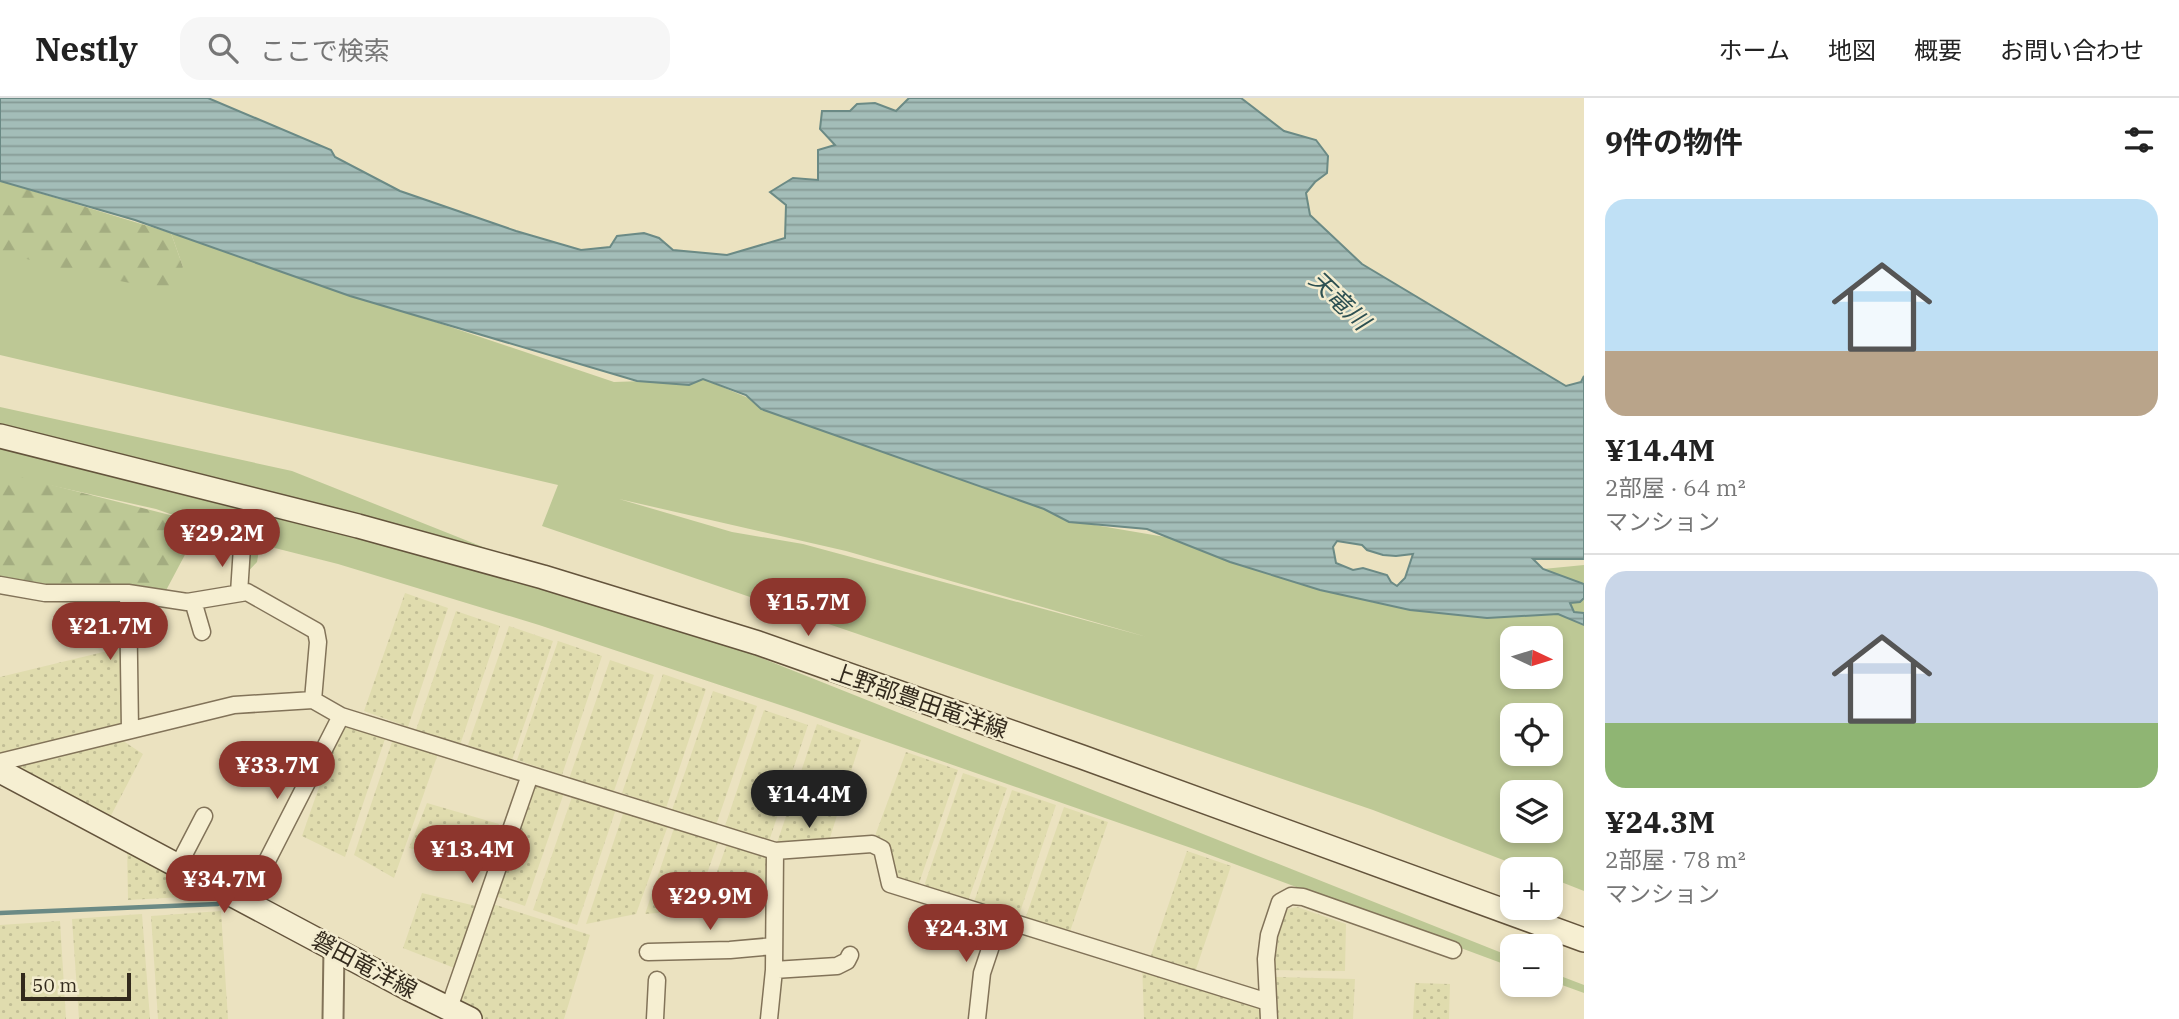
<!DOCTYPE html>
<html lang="ja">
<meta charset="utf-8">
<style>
body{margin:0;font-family:"IBM Plex Serif","Noto Sans JP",serif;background:#f6f6f6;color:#222;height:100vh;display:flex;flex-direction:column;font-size:26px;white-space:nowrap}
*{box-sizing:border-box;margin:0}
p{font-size:23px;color:#767676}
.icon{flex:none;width:38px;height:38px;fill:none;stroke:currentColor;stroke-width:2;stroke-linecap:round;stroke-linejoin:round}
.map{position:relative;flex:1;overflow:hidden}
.drawer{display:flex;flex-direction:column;background:#fff;width:595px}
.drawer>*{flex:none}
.needle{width:46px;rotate:94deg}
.buttons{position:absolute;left:1500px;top:528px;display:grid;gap:14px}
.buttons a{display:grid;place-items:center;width:63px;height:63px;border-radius:14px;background:#fff;box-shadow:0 4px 10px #0003;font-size:35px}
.scale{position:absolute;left:21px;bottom:18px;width:110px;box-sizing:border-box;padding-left:7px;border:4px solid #332a1d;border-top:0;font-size:19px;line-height:24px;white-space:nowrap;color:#332a1d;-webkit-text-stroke:5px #f3eccf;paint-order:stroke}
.price{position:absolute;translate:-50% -60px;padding:0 16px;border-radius:24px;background:#8d362d;color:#fff;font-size:23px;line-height:46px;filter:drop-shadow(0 2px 4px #0008)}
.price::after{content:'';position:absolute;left:50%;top:42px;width:21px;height:16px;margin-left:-10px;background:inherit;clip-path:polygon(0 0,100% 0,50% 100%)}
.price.current{background:#222;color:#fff}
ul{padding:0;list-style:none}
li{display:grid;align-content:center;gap:14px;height:371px;padding:0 21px}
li+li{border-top:2px solid #e0e0e0}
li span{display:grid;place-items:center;height:217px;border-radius:21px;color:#555}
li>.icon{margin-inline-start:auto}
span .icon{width:126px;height:126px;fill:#fffc;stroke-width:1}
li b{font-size:30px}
h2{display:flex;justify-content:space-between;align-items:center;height:84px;padding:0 21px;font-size:30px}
header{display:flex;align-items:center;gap:42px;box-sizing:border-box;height:98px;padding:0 35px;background:#fff;border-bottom:2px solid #e0e0e0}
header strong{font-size:33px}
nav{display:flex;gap:38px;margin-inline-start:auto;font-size:24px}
.search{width:490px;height:63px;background:#f6f6f6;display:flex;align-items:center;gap:18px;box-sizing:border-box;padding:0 24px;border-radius:21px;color:#767676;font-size:26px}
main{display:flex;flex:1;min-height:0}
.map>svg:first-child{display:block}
.farmland{fill:url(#farmland-dots)}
.green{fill:#bdc895;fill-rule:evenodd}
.forest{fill:url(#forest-firs)}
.water{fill:url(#water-rules);stroke:#6b8a85;stroke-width:2;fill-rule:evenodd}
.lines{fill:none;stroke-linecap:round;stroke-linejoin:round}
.stream{stroke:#6b8a85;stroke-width:4.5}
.minor-casing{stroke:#827359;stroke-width:19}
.tertiary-casing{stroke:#827359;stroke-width:23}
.secondary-casing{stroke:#64543c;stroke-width:26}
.minor{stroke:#f6efd2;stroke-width:16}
.tertiary{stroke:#f6efd2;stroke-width:19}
.secondary{stroke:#f6efd2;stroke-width:23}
.labels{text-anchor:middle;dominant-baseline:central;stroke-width:5;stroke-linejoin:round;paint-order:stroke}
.street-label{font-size:23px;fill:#332a1d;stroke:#f3eccf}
.water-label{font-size:24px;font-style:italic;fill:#2d5052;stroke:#f3eccf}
</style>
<header>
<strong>Nestly</strong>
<div class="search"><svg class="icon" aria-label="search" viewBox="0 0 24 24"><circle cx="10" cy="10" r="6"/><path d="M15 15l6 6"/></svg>ここで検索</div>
<nav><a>ホーム</a><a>地図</a><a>概要</a><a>お問い合わせ</a></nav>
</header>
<main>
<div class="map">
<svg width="1584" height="921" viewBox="0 0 1584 921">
<defs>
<pattern id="farmland-dots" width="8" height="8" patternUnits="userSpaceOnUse" patternTransform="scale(1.75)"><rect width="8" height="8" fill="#e0dcae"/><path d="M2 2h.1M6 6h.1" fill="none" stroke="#c1bd95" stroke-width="1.8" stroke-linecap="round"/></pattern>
<pattern id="forest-firs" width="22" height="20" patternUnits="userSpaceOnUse" patternTransform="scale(1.75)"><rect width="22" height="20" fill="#bdc895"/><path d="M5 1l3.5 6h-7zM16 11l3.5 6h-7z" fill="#a3ac80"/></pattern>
<pattern id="water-rules" width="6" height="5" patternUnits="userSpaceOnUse" patternTransform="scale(1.75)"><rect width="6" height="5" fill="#a3bdb8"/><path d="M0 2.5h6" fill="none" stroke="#859a95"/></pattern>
</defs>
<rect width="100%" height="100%" fill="#ebe2c0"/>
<!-- farmland -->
<path class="farmland" d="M405 495 448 510 408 629 364 613Z
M456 513 500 528 460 647 416 632Z
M509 528 553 543 512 662 468 647Z
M558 543 602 558 562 677 517 662Z
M128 548 130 632 114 637 143 656 105 729 0 664V579Z
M610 562 654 577 613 696 569 681Z
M663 576 706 591 666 710 622 695Z
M713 593 757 608 716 727 672 712Z
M764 612 808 627 768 746 724 731Z
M343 620 387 635 345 759 302 738Z
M817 626 861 642 827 749 777 745Z
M394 638 439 653 394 780 354 757Z
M906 654 958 672 917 791 890 786 872 746Z
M522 674 566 689 525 808 481 793Z
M963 675 1007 690 966 809 922 794Z
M1012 692 1056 707 1016 826 972 810Z
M574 693 617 708 577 827 533 812Z
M427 705 499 726 483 769 409 750Z
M626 707 670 722 636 816 586 826Z
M1064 709 1108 724 1067 842 1023 827Z
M676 724 720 739 694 812 645 816Z
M728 743 772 758 775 804 703 813Z
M127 746 222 797 128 802Z
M1187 753 1231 768 1193 880 1268 904 1269 921H1144L1142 865 1148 866Z
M422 795 484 810 462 873 403 850Z
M490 805 590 837 564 921H480L451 904Z
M1297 809 1346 826 1345 873 1267 872 1277 852 1279 831 1288 811Z
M221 813 228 921H158L151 818Z
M142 816 150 921H79L72 821Z
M60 823 66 921H0V827Z
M1276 879 1355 881 1353 921H1276Z
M1415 885 1450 886 1449 921H1413Z"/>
<!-- green -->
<path class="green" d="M171 135 614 284 703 281 835 336 1083 425 1171 440 1375 505 1543 471 1584 467V793L1551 780 1550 772H1529L1373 712 542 428 558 387 0 257V150L183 169ZM619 401 846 453 1147 539 803 446 732 434ZM1512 541H1550V579H1512ZM1512 618H1550V656H1512ZM1512 695H1550V733H1512Z
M0 309 292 373 1512 859V869L1194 751 798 613 539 527 338 466 263 447 267 450 156 411 0 376Z
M1550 874 1584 887V895L1551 883Z"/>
<!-- forest -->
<path class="forest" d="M0 83 171 135 183 169 166 192 84 176 0 154Z
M0 374 261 440 257 464 244 478 234 451 202 443 188 451 162 500 0 486Z"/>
<!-- water -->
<path class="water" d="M0 0H208L331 52 335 59 400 93 516 133 581 152 610 149 617 138 644 135 659 140 673 152 727 157 785 140 786 107 770 94 793 80 818 82V52L835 47 820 31 822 13H850L857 6 875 5 896 13 909 0H1241L1284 33 1316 42 1328 58 1327 75 1315 84 1306 95 1310 117 1362 166 1566 288 1581 284 1584 278V461H1533L1543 471 1584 486V500L1580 504 1570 505 1574 514 1584 515V527L1558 516 1487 520 1410 512 1320 492 1230 464 1147 431 1069 424 1044 411 761 311 746 297 703 281 689 287 637 283 350 198 135 122 0 83ZM1337 443 1362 447 1367 452 1383 457 1396 458 1413 456 1405 480 1397 488 1391 484 1387 477 1363 470 1353 472 1336 465 1333 449Z"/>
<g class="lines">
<!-- stream -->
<path class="stream" d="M0 815 218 806"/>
<!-- minor casing -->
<g class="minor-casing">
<path id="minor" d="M0 487 45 495H128L187 504 247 494 316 533 318 544 313 602
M128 495 130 632
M239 495 242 449
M193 503 202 534
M0 664 234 607 313 602 341 618 775 753 872 746 882 751 890 786 1268 904
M178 768 204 718
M246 804 341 618
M648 854 730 852 774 848
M774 872 837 868 847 863 850 857
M449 910 530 677
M655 921 657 882
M769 921 774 872 775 753
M977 921 982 875 1000 821
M1269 921 1266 861 1269 837 1280 804 1291 798 1303 799 1453 852"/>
</g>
<!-- tertiary casing -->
<g class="tertiary-casing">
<path id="tertiary" d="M333 921 334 850"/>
</g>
<!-- secondary casing -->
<g class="secondary-casing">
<path id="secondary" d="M0 338 358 428 543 479 758 545 1082 659 1584 842
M0 673 409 891 470 921"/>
</g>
<!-- minor -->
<use href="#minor" class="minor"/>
<!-- tertiary -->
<use href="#tertiary" class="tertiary"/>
<!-- secondary -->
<use href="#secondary" class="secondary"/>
</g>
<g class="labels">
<!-- street labels -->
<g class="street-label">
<text transform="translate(920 602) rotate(19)">上野部豊田竜洋線</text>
<text transform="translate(365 866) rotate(28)">磐田竜洋線</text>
</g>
<!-- water labels -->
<g class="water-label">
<text transform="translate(1340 202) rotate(44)">天竜川</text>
</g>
</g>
</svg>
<div class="buttons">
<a><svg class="needle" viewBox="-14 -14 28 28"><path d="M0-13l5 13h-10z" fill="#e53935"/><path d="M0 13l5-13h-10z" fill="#767676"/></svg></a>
<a><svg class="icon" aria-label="locate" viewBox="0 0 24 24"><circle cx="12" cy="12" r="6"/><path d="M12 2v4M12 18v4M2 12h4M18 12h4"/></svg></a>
<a><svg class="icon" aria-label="layers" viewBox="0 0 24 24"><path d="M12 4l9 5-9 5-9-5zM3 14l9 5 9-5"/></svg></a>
<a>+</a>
<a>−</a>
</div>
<div class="scale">50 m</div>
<b class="price" style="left:222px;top:471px">¥29.2M</b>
<b class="price" style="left:808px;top:540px">¥15.7M</b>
<b class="price" style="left:110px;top:564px">¥21.7M</b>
<b class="price" style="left:277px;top:703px">¥33.7M</b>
<b class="price current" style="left:809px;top:732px">¥14.4M</b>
<b class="price" style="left:472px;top:787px">¥13.4M</b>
<b class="price" style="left:224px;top:817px">¥34.7M</b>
<b class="price" style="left:710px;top:834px">¥29.9M</b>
<b class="price" style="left:966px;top:866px">¥24.3M</b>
</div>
<section class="drawer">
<h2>9件の物件<svg class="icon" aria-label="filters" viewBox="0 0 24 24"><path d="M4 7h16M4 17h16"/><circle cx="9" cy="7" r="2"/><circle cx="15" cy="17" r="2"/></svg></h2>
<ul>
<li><span style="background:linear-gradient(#bfe0f5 70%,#b9a48a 0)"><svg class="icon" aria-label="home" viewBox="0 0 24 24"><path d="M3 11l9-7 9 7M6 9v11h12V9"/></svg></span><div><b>¥14.4M</b><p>2部屋 · 64 m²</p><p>マンション</p></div></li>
<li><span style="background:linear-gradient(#c9d6e8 70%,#8fb573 0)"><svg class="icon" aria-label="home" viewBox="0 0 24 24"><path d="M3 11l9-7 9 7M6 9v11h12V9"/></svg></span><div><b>¥24.3M</b><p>2部屋 · 78 m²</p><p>マンション</p></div></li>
</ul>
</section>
</main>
